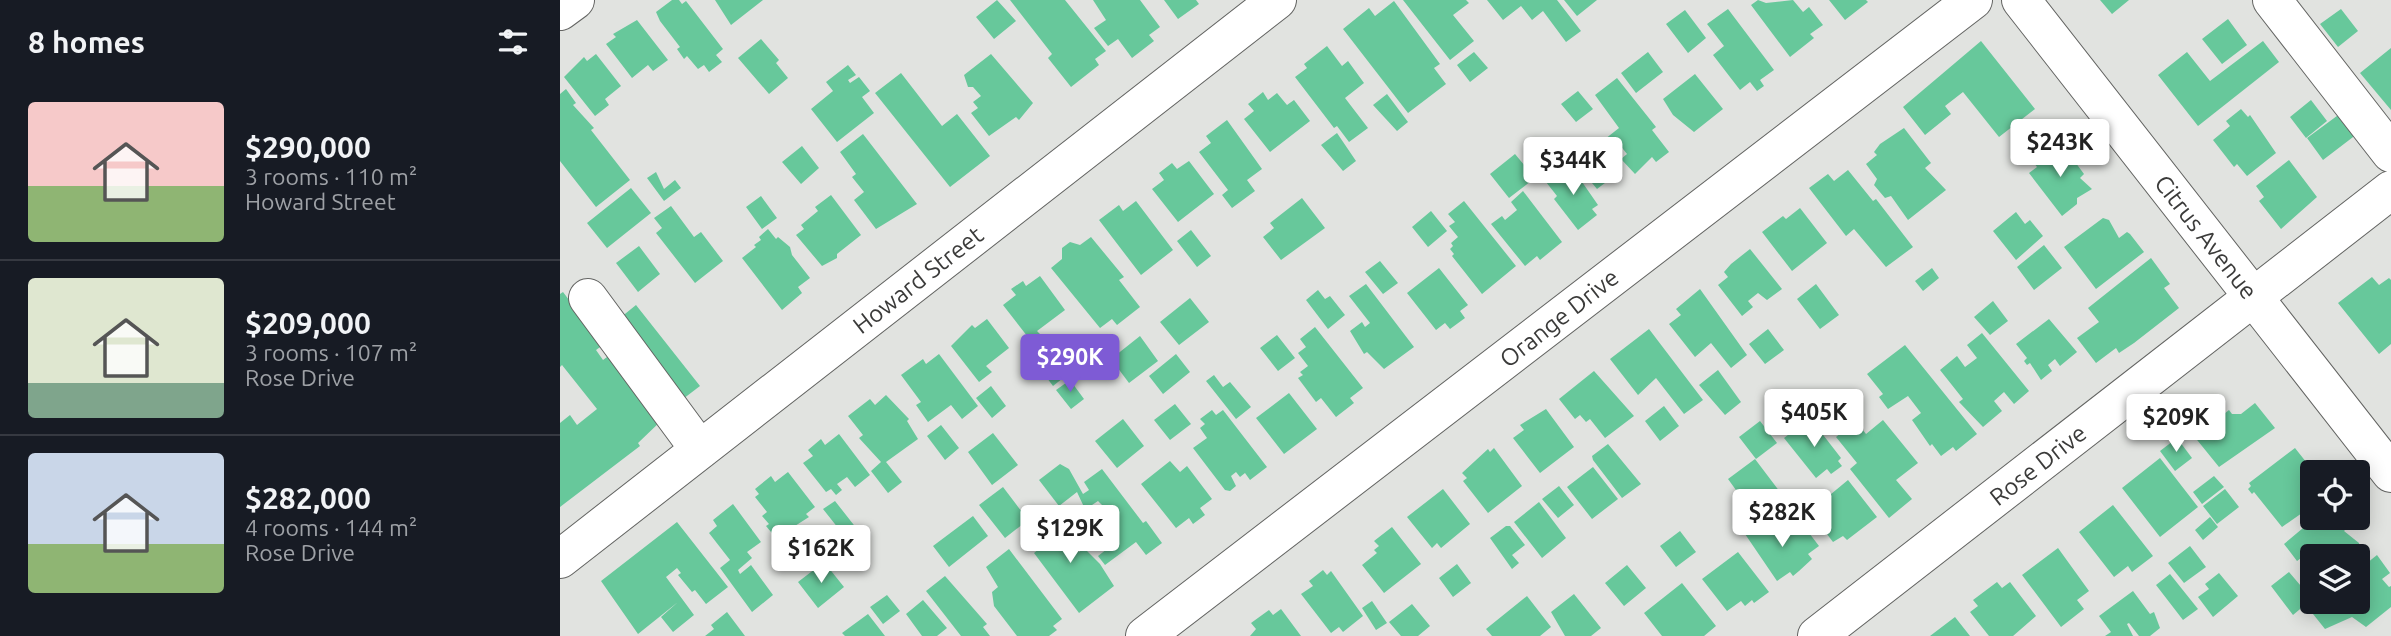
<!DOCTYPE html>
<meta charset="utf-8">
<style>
body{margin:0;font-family:Ubuntu,sans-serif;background:#20242c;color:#f1f3f6;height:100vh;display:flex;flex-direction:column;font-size:26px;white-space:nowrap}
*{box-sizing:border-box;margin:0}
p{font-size:23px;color:#9ea1a6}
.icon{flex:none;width:38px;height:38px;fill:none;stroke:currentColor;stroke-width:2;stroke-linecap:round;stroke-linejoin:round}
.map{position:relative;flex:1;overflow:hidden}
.panel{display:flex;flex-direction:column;background:#171b24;width:560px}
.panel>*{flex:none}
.controls{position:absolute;left:1740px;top:460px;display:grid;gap:14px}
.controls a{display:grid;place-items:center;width:70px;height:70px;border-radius:7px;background:#171b24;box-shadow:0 4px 18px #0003;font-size:35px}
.price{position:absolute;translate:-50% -60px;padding:0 16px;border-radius:7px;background:#fff;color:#222;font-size:23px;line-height:46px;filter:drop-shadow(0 2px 4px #0008)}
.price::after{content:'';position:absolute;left:50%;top:42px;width:21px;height:16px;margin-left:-10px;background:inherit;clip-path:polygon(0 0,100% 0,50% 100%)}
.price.active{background:#7e5bd5;color:#fff}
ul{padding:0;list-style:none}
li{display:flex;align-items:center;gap:21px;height:175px;padding:0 28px}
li+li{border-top:2px solid #363941}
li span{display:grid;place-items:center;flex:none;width:196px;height:140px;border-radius:7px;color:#555}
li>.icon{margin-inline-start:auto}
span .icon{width:84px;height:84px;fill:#fffc;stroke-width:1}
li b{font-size:30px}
h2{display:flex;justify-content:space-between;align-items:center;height:84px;padding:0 28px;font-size:30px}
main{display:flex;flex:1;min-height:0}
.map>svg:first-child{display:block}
.building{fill:#67c89b}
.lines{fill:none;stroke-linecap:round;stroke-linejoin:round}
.minor-casing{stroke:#636462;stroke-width:40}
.major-casing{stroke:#636462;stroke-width:40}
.minor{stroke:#fff;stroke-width:38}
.major{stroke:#fff;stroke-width:38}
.labels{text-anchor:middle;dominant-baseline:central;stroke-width:6;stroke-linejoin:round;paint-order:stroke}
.street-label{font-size:24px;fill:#3b3b3a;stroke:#fff}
</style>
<main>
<section class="panel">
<h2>8 homes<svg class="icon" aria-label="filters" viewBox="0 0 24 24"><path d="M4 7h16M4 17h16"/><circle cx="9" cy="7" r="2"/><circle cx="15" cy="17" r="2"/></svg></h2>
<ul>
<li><span style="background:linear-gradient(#f6c9c9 60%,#8fb573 0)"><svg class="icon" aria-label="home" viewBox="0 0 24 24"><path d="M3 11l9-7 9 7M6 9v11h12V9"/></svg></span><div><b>$290,000</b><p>3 rooms · 110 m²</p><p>Howard Street</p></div></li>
<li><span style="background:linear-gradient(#dfe7d0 75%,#7fa58c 0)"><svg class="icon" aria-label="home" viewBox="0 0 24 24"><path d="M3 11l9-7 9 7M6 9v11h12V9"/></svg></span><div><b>$209,000</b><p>3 rooms · 107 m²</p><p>Rose Drive</p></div></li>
<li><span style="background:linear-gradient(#c9d6e8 65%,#8fb573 0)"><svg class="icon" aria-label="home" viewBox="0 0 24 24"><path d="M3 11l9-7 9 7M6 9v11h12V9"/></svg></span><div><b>$282,000</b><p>4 rooms · 144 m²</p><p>Rose Drive</p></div></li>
</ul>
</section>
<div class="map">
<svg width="1831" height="636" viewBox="0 0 1831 636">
<rect width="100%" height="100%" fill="#e1e3e0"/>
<!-- building -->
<path class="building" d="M112 0H119L122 4 126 1 163 49 156 55 162 62 149 72 144 65 138 69 127 56 124 59 117 49 120 47 100 21 96 12Z
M155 0H203L171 25Z
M437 0 456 21 434 39 416 17Z
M450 0H505L546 51 535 59 539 65 511 87 488 58 492 54Z
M533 0H580L600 27 589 35 594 41 572 58 558 39 548 46 534 28 546 20Z
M604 0H636L639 4 618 19Z
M843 0H906L909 3 893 15 914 41 890 60Z
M927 0H997L1021 31 1006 42 983 11 972 20 961 6 943 20Z
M1004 0H1037L1017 16Z
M1198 0 1206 3 1233 0 1243 12 1249 7 1263 25 1250 34 1254 38 1230 57 1191 5Z
M1269 0H1306L1308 2 1285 20Z
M1540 0H1569L1552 14Z
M834 1 880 64 874 68 886 84 848 113 783 29 809 8 815 16Z
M1168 9 1214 70 1200 80 1204 86 1197 91 1190 82 1180 90 1153 55 1164 46 1147 24Z
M1781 9 1798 31 1778 47 1760 24Z
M1125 10 1146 38 1128 53 1106 24Z
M1668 19 1687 45 1662 64 1642 39Z
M77 20 108 60 93 71 88 65 72 78 46 44 56 37 53 34Z
M201 39 219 60 216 63 228 78 209 94 178 58Z
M1421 41 1475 109 1439 137 1403 92 1385 106 1391 114 1365 135 1343 107Z
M1703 41 1719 62 1638 126 1598 75 1627 52 1650 81Z
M767 46 782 66 788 61 804 83 785 98 808 128 789 142 777 126 774 128 735 77 747 68 744 64Z
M1831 48V110L1800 73Z
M914 52 928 68 910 82 897 65Z
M1088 52 1103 72 1076 93 1061 73Z
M36 54 61 86 45 99 49 105 35 116 4 77 24 57 27 61Z
M431 54 473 103 459 120 456 117 429 136 411 113 418 108 413 102 421 96 413 87H408L404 75Z
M288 65 296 75 288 80 290 83 299 77 310 91 302 97 314 113 277 142 251 109 273 91 266 82Z
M341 73 382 126 397 114 430 156 390 187 315 93Z
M1135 74 1163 109 1134 132 1113 115 1103 99Z
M1057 78 1096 127 1092 130 1109 152 1096 162 1092 157 1075 174 1061 159 1067 154 1059 144 1053 148 1045 139 1059 128 1035 95Z
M6 89 16 103 13 105 34 128 31 130 70 180 36 207 0 161V94Z
M1018 91 1033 109 1016 122 1001 104Z
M703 92 708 100 717 93 727 105 734 100 750 121 710 152 684 119 694 111 688 104Z
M827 94 848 122 837 131 813 105Z
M1751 100 1767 121 1746 138 1730 117Z
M1681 109 1688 117 1690 115 1716 153 1687 176 1677 164 1674 167 1653 140 1670 126 1666 121Z
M1781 113 1797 134 1763 160 1747 138Z
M667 120 702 169 687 180 695 191 672 208 662 195 668 190 639 152 651 143 646 136Z
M1344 128 1371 163 1365 168 1386 190 1348 220 1331 196 1325 198 1314 185 1317 179 1306 164 1317 155 1314 152 1320 144Z
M777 133 796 161 783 171 761 145Z
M303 134 357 204 316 229 294 200 304 192 292 177 296 174 280 152Z
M1501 143 1524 174 1520 178 1532 189 1517 198V204L1502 216 1469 173 1477 167 1474 163Z
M1033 145 1058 173 1037 189 1017 165 1030 155 1026 150Z
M242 146 259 168 241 184 222 162Z
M955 154 975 178 949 198 930 174Z
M1729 160 1757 197 1721 229 1699 201 1704 197 1696 186Z
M629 161 654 194 618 222 592 189 604 180 599 173 612 163 617 169Z
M1011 166 1038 205 1032 209 1037 215 1018 230 994 199 997 196 986 182Z
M1288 170 1313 201 1316 199 1353 247 1326 267 1294 229 1286 236 1249 188 1268 174 1274 181Z
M96 172 104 189 115 180 121 188 104 201 87 178Z
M71 188 91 213 47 248 27 223Z
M963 191 1002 242 980 260 977 256 965 266 931 224 942 216 945 220 957 210 951 202Z
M271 195 301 235 277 254V258L262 266 236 235 244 229 241 225 258 211 255 207Z
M201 196 217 218 202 229 186 207Z
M742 198 765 228 721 260 703 237 714 228 710 223Z
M576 201 613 250 581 275 539 220 559 205 563 211Z
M904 201 956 266 922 294 892 256 894 254 890 249 893 246 891 243 898 237 889 226 895 222 888 214Z
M111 206 134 237 141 232 163 261 135 283 96 233 102 228 94 218Z
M1240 208 1267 243 1232 271 1202 232 1223 216 1226 219Z
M871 211 887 231 868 247 852 227Z
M1456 212 1465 224 1470 220 1483 236 1456 260 1433 231Z
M1543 218 1549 220 1559 238 1567 232 1570 234 1584 252 1536 289 1504 247Z
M208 229 216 239 218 237 230 247 232 255 250 278 238 287 242 293 222 310 182 258 196 247 194 245 201 240 199 237Z
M631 230 651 256 637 267 617 241Z
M531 237 564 277 559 280 580 307 557 325 552 319 540 328 491 268 502 259V248L510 242 520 245Z
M1484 245 1502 268 1474 290 1457 267Z
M79 246 100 274 78 292 56 263Z
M1190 249 1222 289 1207 300 1198 293 1188 301 1193 307 1182 316 1158 285 1168 277 1164 272 1171 264Z
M1591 258 1610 284 1604 288 1619 308 1574 343 1559 353 1556 348 1536 363 1517 338 1539 322 1528 308Z
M820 261 838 283 823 294 805 272Z
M879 268 908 305 900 311 905 318 890 329 885 323 876 330 847 293Z
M1372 268 1379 278 1363 291 1355 281Z
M480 276 505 310 477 331 480 334 471 341 443 305 456 295 451 289 463 281 466 286Z
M1812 277 1819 285 1829 278 1831 280V344L1819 354 1778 303Z
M806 284 854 347 824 369 807 352 804 354 790 331 802 322 805 327 810 323 789 296Z
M1256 284 1279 315 1260 329 1237 299Z
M1140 289 1187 355 1171 368 1151 343 1135 357 1109 324 1121 315 1116 309Z
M758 290 765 299 770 296 785 315 768 329 746 300Z
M3 292 43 345 36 350 43 360 51 354 102 420 78 443 80 446 0 507V423L10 415 17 425 37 409 2 365 0 367V294Z
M630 298 649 322 619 345 600 322Z
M1433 301 1448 321 1430 335 1414 317Z
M76 305 140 386 119 402 55 322Z
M427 319 449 348 426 366 432 372 419 382 391 346 412 325 415 328Z
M1489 319 1517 352 1500 366 1495 359 1488 365 1492 371 1481 380 1470 363 1467 365 1464 361 1467 358 1456 344Z
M755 327 803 388 790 398 794 403 776 417 761 398 756 402 738 378 743 375 740 372 748 366 738 353 746 347 740 339Z
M1089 329 1143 400 1124 414 1096 378 1078 395 1050 359Z
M1208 329 1224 350 1205 364 1189 344Z
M1422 333 1469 391 1454 404 1444 392 1434 401 1442 411 1423 427 1399 402 1403 399 1380 370 1397 356 1405 367 1417 358 1407 345Z
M717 335 735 358 718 371 700 348Z
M580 336 598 361 569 383 551 359Z
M482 345 503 378 493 386 487 378 483 380 465 358Z
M1345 345 1417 434 1396 451 1393 447 1381 456 1372 444 1370 446 1352 420 1361 413 1348 396 1328 409 1319 397 1323 394 1307 374Z
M379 354 418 406 402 419 391 405 368 422 356 405 361 402 341 375 363 359 366 364Z
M616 354 630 372 603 394 589 376Z
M1158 370 1181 402 1165 415 1139 385Z
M1034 371 1074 416 1045 438 1030 419 1026 422 1020 415 1015 419 999 399Z
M654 375 663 387 670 382 691 407 676 419 646 381Z
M510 380 524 399 511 409 496 390Z
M431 386 446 406 432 418 416 398Z
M729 393 757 429 724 454 696 418Z
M326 395 349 419 347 421 358 439 326 462 342 482 328 493 311 471 321 462 299 438 303 435 288 416 310 399 315 405Z
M1695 403 1715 428 1659 467 1629 430 1658 407 1664 414 1669 410 1672 414H1681Z
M615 404 631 424 610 440 594 420Z
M1104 406 1119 426 1100 441 1085 421Z
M986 409 1014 447 980 473 953 438 964 430 960 425Z
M652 410 656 415 663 410 707 467 690 480 685 473 680 477 676 472 671 476 676 486 670 491 665 490 633 448 647 438 640 428 645 424 640 419Z
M1250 418 1281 458 1278 461 1282 466 1271 474 1267 469 1256 478 1224 438Z
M563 419 584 446 557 468 535 441Z
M1323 420 1358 463 1336 480 1352 499 1329 518 1290 469 1297 463 1276 437 1296 421 1306 434Z
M1200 421 1217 443 1196 459 1179 437Z
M381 425 399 448 385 460 367 436Z
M433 433 458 465 432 485 408 452Z
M279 434 310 475 295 487 287 477 277 484 282 490 276 495 271 489 266 492 243 463 253 456 248 450 261 439 265 445Z
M1617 438 1632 458 1615 471 1600 451Z
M1048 444 1081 484 1062 498 1033 460 1032 456Z
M934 448 962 486 928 513 903 481 907 478 902 473 928 449 930 452Z
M1735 448 1754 472H1752V483L1742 491 1752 506 1722 527 1694 492 1692 494 1688 489 1691 486 1689 483Z
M1600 458 1638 507 1600 537 1562 488Z
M1195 459 1220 492 1202 507 1190 491 1181 497 1168 479Z
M610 461 620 472 627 466 652 499 640 508 645 515 633 524 629 518 616 528 581 484Z
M500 464 509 469 523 494 529 490 524 482 542 469 583 523 586 521 602 543 586 555 576 542 545 565 538 556 547 549 525 523V518L536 510 545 517 550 513 538 501 529 507H524L517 492 499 506 479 480Z
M1033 467 1058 499 1032 519 1007 487Z
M228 472 255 507 246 514 249 517 216 538 206 526 209 524 202 516 207 512 195 497 199 494 195 489 211 476 215 482Z
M1654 476 1664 487 1642 504 1633 492Z
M1288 480 1317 517 1287 540 1283 536 1273 542 1253 516 1262 509 1259 504Z
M999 486 1014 505 998 518 982 499Z
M443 487 468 520 445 538 419 505Z
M883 489 910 524 881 548 877 543 872 548 847 517Z
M1665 489 1679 507 1657 524 1643 506Z
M275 501 297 529 286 538 263 509Z
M979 502 1006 538 982 558 954 522Z
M173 504 201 542 187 552 192 558 178 570 180 574 191 565 213 595 192 612 160 568 170 560 149 533 157 526 153 520Z
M1553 505 1593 556 1572 572 1568 566 1554 577 1519 532Z
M486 511 511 542 513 540 519 552 524 548 540 564 554 586 519 613 474 553 485 544 470 524Z
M413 516 428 536 389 567 373 546Z
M1650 517 1658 527 1643 540 1635 530Z
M1755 518H1788L1792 523 1784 531 1799 543 1800 551 1792 556H1761L1755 548 1737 561 1724 544Z
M1207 520 1215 531 1222 528 1231 534 1243 525 1259 546 1248 554 1252 559 1239 571 1233 576 1230 572 1217 581 1185 534Z
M117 522 168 587 146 604 135 590 132 592 118 575 121 573 117 568 106 577 134 615 113 632 101 617 118 602 78 634 41 581Z
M946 526H950L965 545 952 555 959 563 952 569 930 538Z
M832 527 861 564 824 593 802 565 817 553 814 550 819 546 814 541Z
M1120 531 1136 552 1116 567 1100 546Z
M1630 546 1646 567 1624 583 1608 563Z
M1498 548 1529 591 1517 600 1524 609 1501 627 1462 575Z
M449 549 502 619 493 626 497 630 489 636H457L434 606 432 592 438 587 426 567Z
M1178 552 1209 592 1194 603 1192 600 1185 606 1181 601 1167 611 1142 579Z
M1817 555 1830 573 1822 579 1829 587 1831 586V607L1806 627 1792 617 1765 629 1749 609 1757 602H1797V571Z
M264 562 284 587 258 608 238 582Z
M897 564 911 583 893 597 879 578Z
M1067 565 1086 588 1064 606 1045 583Z
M763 570 767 575 771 571 803 616 783 632 779 627 771 633 741 594 753 586 749 581Z
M1729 572 1752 599 1733 615 1711 586Z
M1659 573 1678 596 1653 617 1638 597 1649 589 1645 584Z
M1610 574 1638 609 1623 620 1596 585Z
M385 576 427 624 423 627 430 636H401L366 591Z
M1437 582 1442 588 1450 582 1476 616 1453 636H1429L1410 612 1418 606 1413 600Z
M1122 583 1156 626 1144 636H1102L1084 613Z
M1573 591 1590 614 1594 612 1600 628 1590 636H1579L1569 623 1567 624 1573 636H1545L1551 632 1539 616Z
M1014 594 1041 628 1031 636H1005L991 612Z
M327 595 340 611 323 624 310 607Z
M967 596 991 627 980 636H932L926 629Z
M363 600 387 628 377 636H362L346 614Z
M812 601 827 623 816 630 802 608Z
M852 604 870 626 858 636H841L829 622Z
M721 609 741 636H690L696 629 691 623 709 610 713 615Z
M167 612 185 636H145L154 629 151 625Z
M308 614 325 636H285L282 633Z
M1395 617 1410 636H1370Z"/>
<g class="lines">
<!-- minor casing -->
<g class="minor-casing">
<path id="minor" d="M1461 0 1831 473
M1712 0 1831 153
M28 298 140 450
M0 559 717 0
M585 636 1413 0
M1257 636 1831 190"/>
</g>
<!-- major casing -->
<g class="major-casing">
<path id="major" d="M0 11 15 0"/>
</g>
<!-- minor -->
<use href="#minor" class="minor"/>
<!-- major -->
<use href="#major" class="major"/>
</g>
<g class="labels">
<!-- street labels -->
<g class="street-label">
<text transform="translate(1646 237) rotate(52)">Citrus Avenue</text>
<text transform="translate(358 280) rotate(-38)">Howard Street</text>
<text transform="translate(999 318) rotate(-38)">Orange Drive</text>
<text transform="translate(1478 465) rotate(-38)">Rose Drive</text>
</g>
</g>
</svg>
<div class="controls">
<a><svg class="icon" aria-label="locate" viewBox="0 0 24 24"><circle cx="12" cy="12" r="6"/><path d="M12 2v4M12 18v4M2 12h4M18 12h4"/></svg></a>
<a><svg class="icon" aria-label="layers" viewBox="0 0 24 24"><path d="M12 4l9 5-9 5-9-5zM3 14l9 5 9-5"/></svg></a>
</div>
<b class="price" style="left:1500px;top:179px">$243K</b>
<b class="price" style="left:1013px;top:197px">$344K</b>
<b class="price active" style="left:510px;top:394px">$290K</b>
<b class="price" style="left:1254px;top:449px">$405K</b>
<b class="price" style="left:1616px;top:454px">$209K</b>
<b class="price" style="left:1222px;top:549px">$282K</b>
<b class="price" style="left:510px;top:565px">$129K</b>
<b class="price" style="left:261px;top:585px">$162K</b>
</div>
</main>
